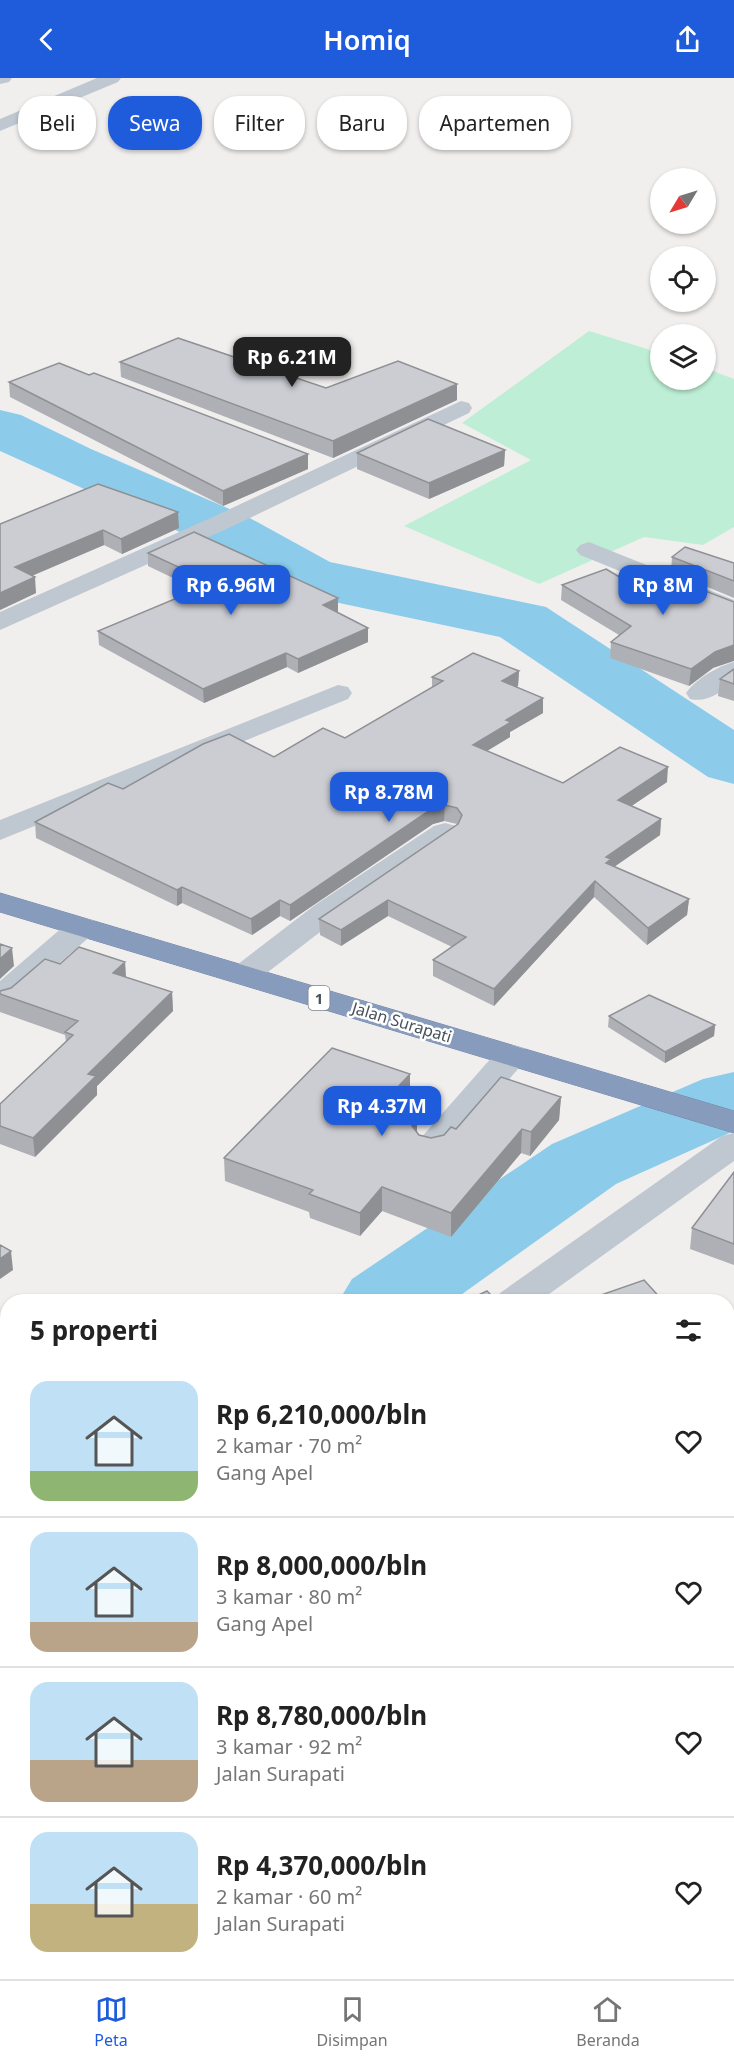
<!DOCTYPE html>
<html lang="id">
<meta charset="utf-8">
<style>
body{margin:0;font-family:"Noto Sans",sans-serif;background:#f2f2f2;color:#222;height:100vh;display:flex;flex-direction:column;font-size:22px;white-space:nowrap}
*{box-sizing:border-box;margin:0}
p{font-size:20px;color:#767676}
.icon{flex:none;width:33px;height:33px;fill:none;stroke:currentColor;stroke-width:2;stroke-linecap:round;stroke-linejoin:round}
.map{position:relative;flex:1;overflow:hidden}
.side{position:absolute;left:0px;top:1216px;width:735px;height:686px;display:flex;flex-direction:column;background:#fff;border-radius:24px 24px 0 0;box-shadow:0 2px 4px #0004}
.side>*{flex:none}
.top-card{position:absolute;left:18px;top:18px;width:699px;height:54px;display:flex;gap:12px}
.needle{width:39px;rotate:232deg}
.fabs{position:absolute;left:650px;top:90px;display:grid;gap:12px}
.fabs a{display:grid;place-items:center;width:66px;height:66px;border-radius:50%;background:#fff;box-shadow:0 2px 4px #0004;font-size:30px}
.price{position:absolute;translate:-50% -51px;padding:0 14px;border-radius:12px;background:#1e5cdc;color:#fff;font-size:20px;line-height:39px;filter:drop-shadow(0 2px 3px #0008)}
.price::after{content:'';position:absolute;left:50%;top:36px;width:18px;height:14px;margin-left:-9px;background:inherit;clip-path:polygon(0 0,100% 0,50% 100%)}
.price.active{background:#222;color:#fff}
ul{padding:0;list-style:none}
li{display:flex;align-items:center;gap:18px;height:150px;padding:0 30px}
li+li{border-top:2px solid #e0e0e0}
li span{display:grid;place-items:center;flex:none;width:168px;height:120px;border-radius:18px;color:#555}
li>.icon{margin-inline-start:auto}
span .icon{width:72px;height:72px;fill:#fffc;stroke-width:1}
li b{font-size:26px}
h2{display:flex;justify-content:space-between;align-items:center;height:72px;padding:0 30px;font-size:26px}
.tag{padding:0 21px;border-radius:24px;background:#fff;box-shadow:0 2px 4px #0004;font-size:21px;line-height:54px}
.tag.active{background:#1e5cdc;color:#fff}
header{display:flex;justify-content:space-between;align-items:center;height:78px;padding:0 30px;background:#1e5cdc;color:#fff;font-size:27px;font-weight:600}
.menu{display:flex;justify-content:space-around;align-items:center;height:84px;border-top:2px solid #e0e0e0;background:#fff;font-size:16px;color:#767676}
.menu a{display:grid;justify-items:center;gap:3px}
.menu .active{color:#1e5cdc}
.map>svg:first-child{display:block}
.green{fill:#beeed5}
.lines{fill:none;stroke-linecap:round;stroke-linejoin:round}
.river{fill:#8cccea;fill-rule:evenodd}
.highway-casing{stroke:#7386a8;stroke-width:1}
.minor{fill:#bfc7d0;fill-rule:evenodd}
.highway{fill:#879bbc;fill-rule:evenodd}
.wall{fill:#afb0b5}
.shaded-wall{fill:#8e9094}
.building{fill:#cbcdd3;stroke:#8e9094;stroke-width:1.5}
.labels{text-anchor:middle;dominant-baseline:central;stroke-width:5;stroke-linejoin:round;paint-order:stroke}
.shield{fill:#fff;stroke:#7e848c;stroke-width:1.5}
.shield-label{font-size:15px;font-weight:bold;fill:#47505b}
.street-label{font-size:16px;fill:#47505b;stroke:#fff}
</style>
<header><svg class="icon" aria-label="back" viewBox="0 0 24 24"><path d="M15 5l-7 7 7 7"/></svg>Homiq<svg class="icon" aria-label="share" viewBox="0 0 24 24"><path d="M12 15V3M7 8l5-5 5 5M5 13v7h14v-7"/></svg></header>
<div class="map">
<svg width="734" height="1901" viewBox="0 0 734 1901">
<rect width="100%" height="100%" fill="#f1efee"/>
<!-- green -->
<path class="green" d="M589 253 660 275V302H705V290L734 301V449L703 467 644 459 539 506 404 448 531 382 462 345Z"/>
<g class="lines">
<!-- river -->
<path class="river" d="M0 332 21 337 91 371 248 439 330 484 546 529 734 652V706L708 699 500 559 287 514 204 465 0 373Z
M734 994V1053L616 1106 451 1224H338L352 1201 552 1066 703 1001Z
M364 1894H487L489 1901H365Z"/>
<!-- highway casing -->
<g class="highway-casing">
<path id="highway" d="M0 815 734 1033V1055L0 834Z"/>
</g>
<!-- minor -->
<path class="minor" d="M0 0H12L9 4 0 6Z
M97 0H121L118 4 0 53V41Z
M461 323 469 325 472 330 469 335 233 448 0 552V534L215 438Z
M589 464 734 522V539L580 477 576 472 580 467Z
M734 584V604C720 614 708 625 690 621L686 615C696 601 718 588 734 584Z
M338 607 348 609 352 615 348 621 0 762V742Z
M445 745 456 748 460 754 456 760 337 841 255 904 244 907 233 904 228 897 233 890 315 827 434 748Z
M82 840 93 842 98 849 93 856 11 927 0 930V903L71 842Z
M512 967 524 970 529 977 524 984 443 1078 431 1081 419 1078 414 1070 419 1062 500 970Z
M734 1055V1083L538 1224H494L500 1215 722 1058Z
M8 1242V1271L0 1273V1244Z
M0 1745 8 1747V1790L0 1787Z
M116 1894H168L171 1901H119Z"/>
<!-- highway -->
<use href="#highway" class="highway"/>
</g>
<!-- wall -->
<path class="wall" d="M120 284 326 310 457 306V322L333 380 121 299Z
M9 304 308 391 223 428 10 319Z
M505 372 504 388 429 421 357 391V375Z
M0 446 179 450 122 476 104 467 32 498 36 515 0 532Z
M148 475 338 534H337L368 564 298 595 287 589 204 625 99 567 98 553 198 512 148 488Z
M672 479 734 485V520L671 494Z
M562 507H633L713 590 689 608 610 580 611 564 619 557 561 522Z
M734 591V623L718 618 720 601Z
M519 593 518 608 517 609 543 620V635L510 654V659L487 673 563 705 667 704 631 728 661 741 660 757 614 789 689 821 687 837 647 867 594 819 494 928 433 898V882L452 869 388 838 341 868 320 857 319 841 457 747V746L444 743 433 746 290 843 280 838 252 857 182 825 177 828 36 760 35 744 123 711 274 679 345 660 432 610V599Z
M125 884 126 899 172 914 173 933 97 1008V1017L35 1079 0 1066V1026L66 964 65 957 0 934V913L11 910 60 886Z
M609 938 715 947 714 958 665 985 608 949Z
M410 996V1019L399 1031 417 1038V1054L419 1057 431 1060 444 1057 456 1051 561 1019 559 1042 530 1078 521 1075 451 1159 382 1133 360 1158 310 1140 309 1134 225 1103 224 1080Z
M734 1094V1187L690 1171 692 1150Z
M8 1662V1720L3 1722 0 1719V1665Z"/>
<!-- shaded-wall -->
<path class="shaded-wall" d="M457 306V322L333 380V363Z
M505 372 504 388 429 421V405Z
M308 376V391L223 428V413Z
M178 434 179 450 122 476 121 461Z
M103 452 104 467 17 504 15 489Z
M35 499 36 515 0 532V515Z
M338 520V534L323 541V527Z
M368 550V564L298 595V581Z
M734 567V583L713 590 689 608 691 591 715 574Z
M286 575 287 589 204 625 203 611Z
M519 593 518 608 501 618 502 603Z
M543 620V635L510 654V659L472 682 473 667 506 642Z
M668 689 667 704 617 738 618 722Z
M445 727 444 743 433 746 290 843V827L433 730Z
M661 741 660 757 611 791 605 801 606 779Z
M595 803 594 819 494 928V911Z
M182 809V825L177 828V812Z
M689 821 687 837 647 867 648 850Z
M280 822V838L252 857 251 841Z
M388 822V838L341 868V852Z
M12 870 14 888 0 901V881Z
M125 884 126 902 113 895Z
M172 914 173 933 97 1008V1017L35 1079 33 1060 88 996Z
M715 947 714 958 665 985V974Z
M410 996V1019L383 1049V1025Z
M561 1019 559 1042 530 1078 531 1054Z
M417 1038V1061L412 1048Z
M522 1051 521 1075 451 1159V1135Z
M382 1109V1133L360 1158V1135Z
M11 1173 13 1192 0 1201V1181Z
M734 1325V1348L728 1351V1327Z
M734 1509V1533L728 1534V1510Z
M8 1554V1575L0 1580V1559Z
M7 1622 8 1643 0 1646V1625Z
M8 1698V1720L3 1722 1 1702Z"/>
<!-- building -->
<path class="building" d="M178 260 326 310 398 283 457 306 333 363 120 284Z
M59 285 89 297 94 295 308 376 223 413 9 304Z
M428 341 505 372 429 405 357 375Z
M98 406 178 434 121 461 103 452 15 489 35 499 0 515V446Z
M194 454 338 520 323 527 368 550 298 581 286 575 203 611 98 553 213 505 148 475Z
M685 469 734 485V503L672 479Z
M606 491 633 507 653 493 734 524V567L715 574 691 591 611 564 631 548 562 507Z
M473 575 519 593 502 603 543 620 506 642 511 644 473 667 563 705 620 669 668 689 618 722 661 741 606 779 611 781 606 785 689 821 648 850 595 803 494 911 433 882 466 859 388 822 341 852 319 841 458 746 462 737 457 730 445 727 433 730 290 827 280 822 251 841 182 809 177 812 35 744 108 705 123 711 203 666 229 656 274 679 323 650 345 660 443 603 432 599Z
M734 591V606L720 601Z
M0 866 12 870 0 881Z
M79 869 125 884 113 895 172 914 88 996 96 998 33 1060 0 1048V1026L73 957 65 954 78 943 0 916V913L11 910 45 881 60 886Z
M649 917 715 947 665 974 609 938Z
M332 970 410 996 383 1025 417 1038 412 1048 419 1057 431 1060 444 1057 451 1049 456 1051 501 999 561 1019 531 1054 522 1051 451 1135 382 1109 360 1135 309 1116 313 1112 224 1080Z
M734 1094V1166L692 1150Z
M0 1167 11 1173 0 1181Z
M644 1202 664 1224H581Z
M487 1213 498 1224H464Z
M8 1268V1554L0 1559V1273Z
M728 1296 734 1304V1325L728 1327Z
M734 1425V1509L728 1510V1426Z
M0 1616 8 1622V1643L7 1622 0 1625Z
M8 1662V1698L1 1702H0V1665Z
M8 1819V1894H102L108 1901H0V1824Z
M216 1894H366L373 1901H211L209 1900Z"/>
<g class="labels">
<!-- shield labels -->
<rect class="shield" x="308.5" y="908" width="21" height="24" rx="4.5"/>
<g class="shield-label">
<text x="319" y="920">1</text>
</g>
<!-- street labels -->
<g class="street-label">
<text transform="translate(402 944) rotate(17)">Jalan Surapati</text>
</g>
</g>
</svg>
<div class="fabs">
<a><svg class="needle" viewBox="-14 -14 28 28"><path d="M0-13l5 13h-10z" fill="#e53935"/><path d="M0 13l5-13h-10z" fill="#767676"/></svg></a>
<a><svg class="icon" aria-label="locate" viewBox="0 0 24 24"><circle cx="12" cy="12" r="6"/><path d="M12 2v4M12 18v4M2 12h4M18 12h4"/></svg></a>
<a><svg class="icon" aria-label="layers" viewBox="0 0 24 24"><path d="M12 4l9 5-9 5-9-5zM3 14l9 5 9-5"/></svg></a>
</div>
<b class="price active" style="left:292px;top:310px">Rp 6.21M</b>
<b class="price" style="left:231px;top:538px">Rp 6.96M</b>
<b class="price" style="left:663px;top:538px">Rp 8M</b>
<b class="price" style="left:389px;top:745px">Rp 8.78M</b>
<b class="price" style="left:382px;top:1059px">Rp 4.37M</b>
<div class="top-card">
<a class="tag">Beli</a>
<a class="tag active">Sewa</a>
<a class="tag">Filter</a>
<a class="tag">Baru</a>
<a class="tag">Apartemen</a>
</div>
<section class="side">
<h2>5 properti<svg class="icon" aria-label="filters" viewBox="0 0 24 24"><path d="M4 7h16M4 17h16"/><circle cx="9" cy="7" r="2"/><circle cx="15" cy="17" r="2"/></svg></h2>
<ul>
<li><span style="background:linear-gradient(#bfe0f5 75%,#8fb573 0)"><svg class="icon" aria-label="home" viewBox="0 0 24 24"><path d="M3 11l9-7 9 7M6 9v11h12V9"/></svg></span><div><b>Rp 6,210,000/bln</b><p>2 kamar · 70 m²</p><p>Gang Apel</p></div><svg class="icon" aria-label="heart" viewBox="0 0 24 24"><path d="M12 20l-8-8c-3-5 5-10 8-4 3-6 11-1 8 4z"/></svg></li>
<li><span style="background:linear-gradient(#bfe0f5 75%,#b9a48a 0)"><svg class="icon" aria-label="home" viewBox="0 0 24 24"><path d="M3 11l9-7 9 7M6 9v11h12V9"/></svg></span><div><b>Rp 8,000,000/bln</b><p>3 kamar · 80 m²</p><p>Gang Apel</p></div><svg class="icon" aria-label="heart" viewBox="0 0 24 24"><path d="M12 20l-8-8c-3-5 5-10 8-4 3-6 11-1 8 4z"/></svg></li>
<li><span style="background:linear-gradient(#bfe0f5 65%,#b9a48a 0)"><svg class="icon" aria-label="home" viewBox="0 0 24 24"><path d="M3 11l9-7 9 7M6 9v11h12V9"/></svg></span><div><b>Rp 8,780,000/bln</b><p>3 kamar · 92 m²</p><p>Jalan Surapati</p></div><svg class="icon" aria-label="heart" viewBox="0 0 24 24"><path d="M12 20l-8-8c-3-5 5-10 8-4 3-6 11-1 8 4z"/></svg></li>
<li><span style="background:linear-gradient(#bfe0f5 60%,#c2b280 0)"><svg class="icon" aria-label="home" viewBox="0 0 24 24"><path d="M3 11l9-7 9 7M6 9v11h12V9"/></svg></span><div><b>Rp 4,370,000/bln</b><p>2 kamar · 60 m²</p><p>Jalan Surapati</p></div><svg class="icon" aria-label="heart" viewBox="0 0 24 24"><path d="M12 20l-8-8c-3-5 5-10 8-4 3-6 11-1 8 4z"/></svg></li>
</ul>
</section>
</div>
<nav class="menu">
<a class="active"><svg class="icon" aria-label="map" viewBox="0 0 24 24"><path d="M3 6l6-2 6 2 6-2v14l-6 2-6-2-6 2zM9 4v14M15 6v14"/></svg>Peta</a>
<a><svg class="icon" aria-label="saved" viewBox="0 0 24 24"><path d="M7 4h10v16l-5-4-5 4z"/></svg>Disimpan</a>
<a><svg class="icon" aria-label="home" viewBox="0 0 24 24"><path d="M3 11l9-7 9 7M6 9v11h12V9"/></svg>Beranda</a>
</nav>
